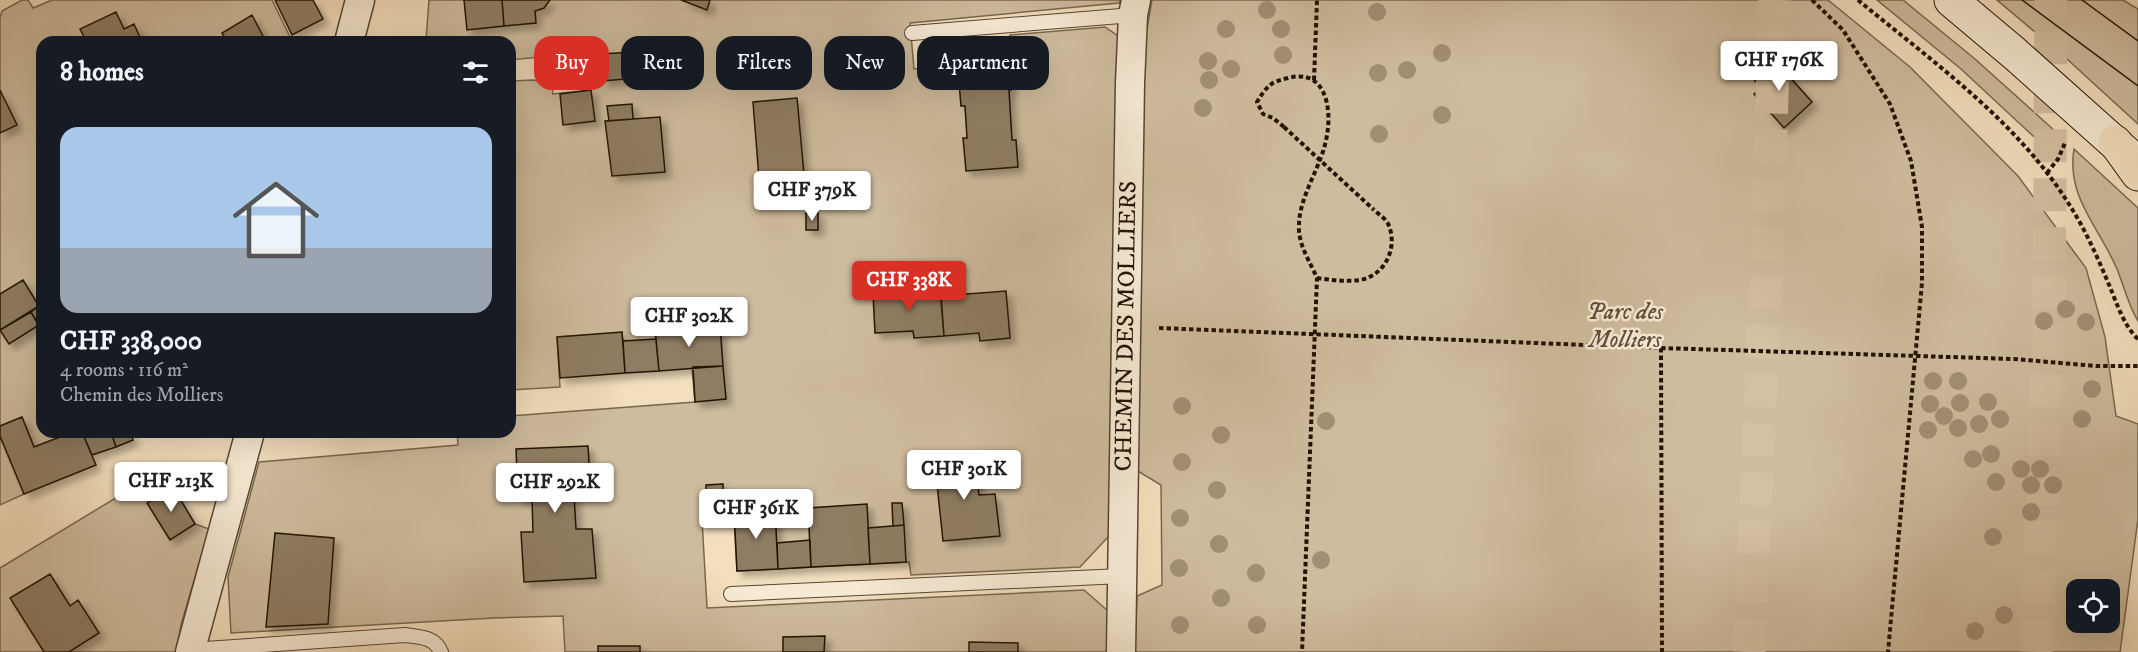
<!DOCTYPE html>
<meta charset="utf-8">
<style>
body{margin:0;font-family:"IM FELL DW Pica",serif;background:#242831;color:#f1f3f6;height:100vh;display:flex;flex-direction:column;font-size:22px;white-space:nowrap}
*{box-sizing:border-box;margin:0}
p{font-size:20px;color:#9ea1a6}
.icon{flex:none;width:33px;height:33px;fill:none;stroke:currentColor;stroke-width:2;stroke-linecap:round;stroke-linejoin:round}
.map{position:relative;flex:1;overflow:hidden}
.details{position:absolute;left:36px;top:36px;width:480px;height:402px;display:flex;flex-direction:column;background:#171b24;border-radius:18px;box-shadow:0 6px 24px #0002}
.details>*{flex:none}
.hud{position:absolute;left:534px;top:36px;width:570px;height:54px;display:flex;gap:12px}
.controls{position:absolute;left:2066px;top:579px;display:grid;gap:12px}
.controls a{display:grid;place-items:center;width:54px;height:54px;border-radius:12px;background:#171b24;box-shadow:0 6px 24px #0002;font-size:30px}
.price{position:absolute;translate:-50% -51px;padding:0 14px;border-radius:6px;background:#fff;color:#222;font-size:20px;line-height:39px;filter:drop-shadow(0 2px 3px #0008)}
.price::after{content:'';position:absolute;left:50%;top:36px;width:18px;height:14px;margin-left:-9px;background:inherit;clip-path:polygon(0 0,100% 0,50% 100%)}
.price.selected{background:#d93025;color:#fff}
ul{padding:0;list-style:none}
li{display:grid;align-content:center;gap:12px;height:318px;padding:0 24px}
li span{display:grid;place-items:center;height:186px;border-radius:18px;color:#555}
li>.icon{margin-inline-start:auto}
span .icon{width:108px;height:108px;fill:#fffc;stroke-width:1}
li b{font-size:26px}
h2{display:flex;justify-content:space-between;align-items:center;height:72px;padding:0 24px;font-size:26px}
.tag{padding:0 21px;border-radius:18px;background:#171b24;box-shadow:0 6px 24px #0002;font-size:21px;line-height:54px}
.tag.selected{background:#d93025;color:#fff}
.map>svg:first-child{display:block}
.green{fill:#cfbc9e;stroke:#786850;stroke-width:1.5;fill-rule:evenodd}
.building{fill:#8f7d64;stroke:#221303;stroke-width:1.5;filter:url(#shadow)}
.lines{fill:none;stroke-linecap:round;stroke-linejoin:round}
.highway-tunnel{stroke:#d4c0a2;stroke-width:33;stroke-dasharray:33 16;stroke-linecap:butt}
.lane-casing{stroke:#564632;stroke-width:16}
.street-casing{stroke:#564632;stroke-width:31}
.secondary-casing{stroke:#221303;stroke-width:35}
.highway-casing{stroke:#221303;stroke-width:35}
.path{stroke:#221303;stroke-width:4;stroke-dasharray:4.5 3;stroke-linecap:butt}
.lane{stroke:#f7ead5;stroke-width:14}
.street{stroke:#f7ead5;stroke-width:28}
.secondary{stroke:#f7ead5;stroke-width:33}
.highway{stroke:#f3dfbe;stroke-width:33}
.tram{stroke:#221303;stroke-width:1.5}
.path-bridge{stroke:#221303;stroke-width:4;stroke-dasharray:4.5 3;stroke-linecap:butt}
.tree{fill:#a28f75}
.labels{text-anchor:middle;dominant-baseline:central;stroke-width:5;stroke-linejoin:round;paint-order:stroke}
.park-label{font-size:24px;font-style:italic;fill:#5f4e39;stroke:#f7ead5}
.street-label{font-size:24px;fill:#221303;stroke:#f7ead5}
</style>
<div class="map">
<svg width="2138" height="652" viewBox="0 0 2138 652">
<defs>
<filter id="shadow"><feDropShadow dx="5.5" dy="5.5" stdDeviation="3" flood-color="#0004"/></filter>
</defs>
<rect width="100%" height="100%" fill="#f3dfbe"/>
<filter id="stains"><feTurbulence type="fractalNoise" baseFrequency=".00333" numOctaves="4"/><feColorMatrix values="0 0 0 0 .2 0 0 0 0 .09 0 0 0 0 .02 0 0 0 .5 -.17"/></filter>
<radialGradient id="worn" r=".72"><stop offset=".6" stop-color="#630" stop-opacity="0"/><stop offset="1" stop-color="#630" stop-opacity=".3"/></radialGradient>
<!-- green -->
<path class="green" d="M22 0H28L33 8 52 0H272L291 39 286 42H42V432H72L34 447 22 417 0 426V18L2 11Z
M429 0H1120L1119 3 910 23 914 69 945 65 952 51 1006 45 1010 35 1105 27 1118 36 1109 536 1080 567 911 575 909 562 737 571 734 517 702 519 707 608 1084 590 1108 611 1107 652H565L563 616 494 618 231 633 228 577 259 462 458 445 457 432H510V416L695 402 692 368 623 341 622 333 557 337 560 387 510 390V81L534 80 552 86 553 94 591 90 603 81 601 51 510 60V42H430L426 40Z
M1152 0H1828L1910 67 2018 176 2086 268 2105 337 2116 416 2138 424V519L2120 652H1135L1137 596 1162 585 1161 485 1136 470 1145 40ZM2076 590H2109V622H2076Z
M1877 0H1903L1975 59 2055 131C2049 139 2042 141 2033 136L1961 69Z
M1997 0H2123L2138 9V124L2068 60Z
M2074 149 2138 208V321C2128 305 2124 286 2117 269 2099 227 2066 197 2074 149Z
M0 436 24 494 0 505Z
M162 470 195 524 209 529 181 625 176 652H0V568Z"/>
<!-- building -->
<path class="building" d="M275 0H313L323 19 292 35Z
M464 0H502L504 26 467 30Z
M502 0H550L544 8 535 11 536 23 504 26Z
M681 0H710L707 10Z
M116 12 124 29 134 24 142 42H87L80 29Z
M252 15 266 42H227L222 33Z
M634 52 636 78 603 81 601 54Z
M1771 56 1812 102 1784 128 1754 94 1762 88 1750 75Z
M1009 66 1011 90H1009L1012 140H1016L1018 167 966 171 963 138H967L965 106H961L958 70Z
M0 90 17 125 0 133Z
M591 90 595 121 563 125 560 94Z
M797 98 804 174 759 178 753 102Z
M632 104 633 119 609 121 607 106Z
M660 117 665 172 612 176 605 121Z
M806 213H818V230H806Z
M23 280 39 306 0 330V294Z
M940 288 944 336 914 338 913 331 875 333 873 293Z
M1006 291 1010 338 980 341 979 333 944 336 941 296Z
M39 306 42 308 40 328 31 312Z
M31 312 39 325 9 344 0 330Z
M720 325 723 366 659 371 655 330Z
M622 332 625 373 560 378 557 337Z
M656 339 659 371 625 373 623 341Z
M723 366 726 399 695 402 693 367Z
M22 417 34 447 73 432H82L96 465 24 494 0 436V426Z
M82 432H111L116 447 92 455Z
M111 432H130L133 440 116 447Z
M588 446 591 494 574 495 576 529H592L596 578 524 582 521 532H533L532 498 518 499 516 449Z
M959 452 961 465 975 463 979 495 995 494 1000 536 943 541 934 455Z
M723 484 724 518 707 519 706 485Z
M173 487 195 524 170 540 147 503Z
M892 503H902L904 525 893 526Z
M867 504 870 564 811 567 808 508Z
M775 509 778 569 737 571 734 511Z
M904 525 906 562 870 564 868 528Z
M275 533 334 538 328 624 266 627Z
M810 540 811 567 778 569 777 543Z
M50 574 70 606 78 600 99 633 69 652H44L10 598Z
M825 636 824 652H783V637Z
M969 642 1018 643V652H969Z
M598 646H640V652H598Z"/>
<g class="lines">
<!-- highway-tunnel -->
<path class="highway-tunnel" d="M1749 652 1767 253 1775 0
M2036 652 2049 329 2051 0"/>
<!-- lane casing -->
<g class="lane-casing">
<path id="lane" d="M912 33 1133 15
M731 594 1122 576
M191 650 405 635C420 637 435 637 441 652"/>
</g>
<!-- street casing -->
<g class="street-casing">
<path id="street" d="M349 42 360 0
M190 652 250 432
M1121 652 1130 83 1133 15 1136 0"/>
</g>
<!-- secondary casing -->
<g class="secondary-casing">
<path id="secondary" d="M1951 0 2014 53 2135 161"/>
</g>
<!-- highway casing -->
<g class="highway-casing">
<path id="highway" d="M2115 142 2138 174"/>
</g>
<!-- path -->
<path class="path" d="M1812 0 1843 30 1890 104 1911 161 1922 227V283L1888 652
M1858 0C1934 63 2020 123 2072 209 2087 233 2099 261 2110 287 2117 304 2124 326 2138 339
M1314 80 1317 0
M1284 127 1273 118 1263 114 1257 102C1267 86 1270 82 1288 78 1325 68 1332 107 1327 135 1322 168 1297 197 1299 231 1300 247 1311 264 1317 278L1302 652
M2047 173 2058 159 2065 143
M1317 278C1331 280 1346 282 1360 280 1384 276 1398 249 1389 226 1387 219 1378 214 1373 209
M1159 328 1661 348 2014 359 2096 366H2138
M1661 348 1662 652"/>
<!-- lane -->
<use href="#lane" class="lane"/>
<!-- street -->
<use href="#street" class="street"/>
<!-- secondary -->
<use href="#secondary" class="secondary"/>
<!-- highway -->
<use href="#highway" class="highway"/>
<!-- tram -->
<path class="tram" d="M2022 0 2138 86
M2082 0 2138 41"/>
<!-- path-bridge -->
<path class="path-bridge" d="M1284 127 1373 209"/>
</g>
<!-- trees -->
<g class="tree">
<circle cx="1267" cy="10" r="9"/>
<circle cx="1377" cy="12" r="9"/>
<circle cx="1226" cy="29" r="9"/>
<circle cx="1281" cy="29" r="9"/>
<circle cx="1442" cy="53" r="9"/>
<circle cx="1283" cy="55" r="9"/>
<circle cx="1208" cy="61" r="9"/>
<circle cx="1231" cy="69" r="9"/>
<circle cx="1407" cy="70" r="9"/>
<circle cx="1378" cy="73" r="9"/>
<circle cx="1209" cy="80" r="9"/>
<circle cx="1203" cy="108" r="9"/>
<circle cx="1442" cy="115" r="9"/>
<circle cx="1379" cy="134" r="9"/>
<circle cx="2066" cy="309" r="9"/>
<circle cx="2044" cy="321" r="9"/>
<circle cx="2086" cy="322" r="9"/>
<circle cx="1933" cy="381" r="9"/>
<circle cx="1958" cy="381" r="9"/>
<circle cx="2092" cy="389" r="9"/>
<circle cx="1988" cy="402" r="9"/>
<circle cx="1960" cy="403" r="9"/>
<circle cx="1930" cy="404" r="9"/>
<circle cx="1182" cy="406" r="9"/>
<circle cx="1944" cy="416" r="9"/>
<circle cx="2000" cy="419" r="9"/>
<circle cx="2082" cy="419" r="9"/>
<circle cx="1326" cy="421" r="9"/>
<circle cx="1979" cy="424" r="9"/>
<circle cx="1958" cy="428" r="9"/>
<circle cx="1928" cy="430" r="9"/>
<circle cx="1221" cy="435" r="9"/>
<circle cx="1991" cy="454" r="9"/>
<circle cx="1973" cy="459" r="9"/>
<circle cx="1182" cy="462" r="9"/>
<circle cx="2021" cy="469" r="9"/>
<circle cx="2040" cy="469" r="9"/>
<circle cx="1996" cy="482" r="9"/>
<circle cx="2031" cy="485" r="9"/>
<circle cx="2053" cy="485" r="9"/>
<circle cx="1217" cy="490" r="9"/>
<circle cx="2031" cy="512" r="9"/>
<circle cx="1180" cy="518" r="9"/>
<circle cx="1993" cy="537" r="9"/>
<circle cx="1219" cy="544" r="9"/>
<circle cx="1321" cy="560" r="9"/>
<circle cx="1179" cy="568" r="9"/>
<circle cx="1256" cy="573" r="9"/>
<circle cx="1221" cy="598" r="9"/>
<circle cx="2004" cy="615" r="9"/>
<circle cx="1180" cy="625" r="9"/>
<circle cx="1257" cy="625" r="9"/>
<circle cx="1975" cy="631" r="9"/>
</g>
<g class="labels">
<!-- park labels -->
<g class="park-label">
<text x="1625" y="312">Parc des<tspan x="1625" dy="28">Molliers</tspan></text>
</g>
<!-- street labels -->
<g class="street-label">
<text transform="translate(1126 326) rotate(-89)">CHEMIN DES MOLLIERS</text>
</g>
</g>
<rect width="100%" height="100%" filter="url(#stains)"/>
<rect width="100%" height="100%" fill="url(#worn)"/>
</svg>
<div class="controls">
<a><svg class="icon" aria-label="locate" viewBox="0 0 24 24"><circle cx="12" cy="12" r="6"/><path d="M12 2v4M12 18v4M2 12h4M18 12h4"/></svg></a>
</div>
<b class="price" style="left:1779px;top:92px">CHF 176K</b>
<b class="price" style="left:812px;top:222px">CHF 379K</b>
<b class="price selected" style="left:909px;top:312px">CHF 338K</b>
<b class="price" style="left:689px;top:348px">CHF 302K</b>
<b class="price" style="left:964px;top:501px">CHF 301K</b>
<b class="price" style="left:171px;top:513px">CHF 213K</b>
<b class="price" style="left:555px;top:514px">CHF 292K</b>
<b class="price" style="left:756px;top:540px">CHF 361K</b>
<div class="hud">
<a class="tag selected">Buy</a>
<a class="tag">Rent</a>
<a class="tag">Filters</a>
<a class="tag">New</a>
<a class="tag">Apartment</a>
</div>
<section class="details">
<h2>8 homes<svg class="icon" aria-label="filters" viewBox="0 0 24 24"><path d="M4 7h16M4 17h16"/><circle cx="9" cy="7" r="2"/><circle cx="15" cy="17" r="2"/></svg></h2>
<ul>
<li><span style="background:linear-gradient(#a9c7e8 65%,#9aa5b1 0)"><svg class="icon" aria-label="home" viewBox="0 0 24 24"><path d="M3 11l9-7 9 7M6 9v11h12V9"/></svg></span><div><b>CHF 338,000</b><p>4 rooms · 116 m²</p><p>Chemin des Molliers</p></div></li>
</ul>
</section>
</div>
